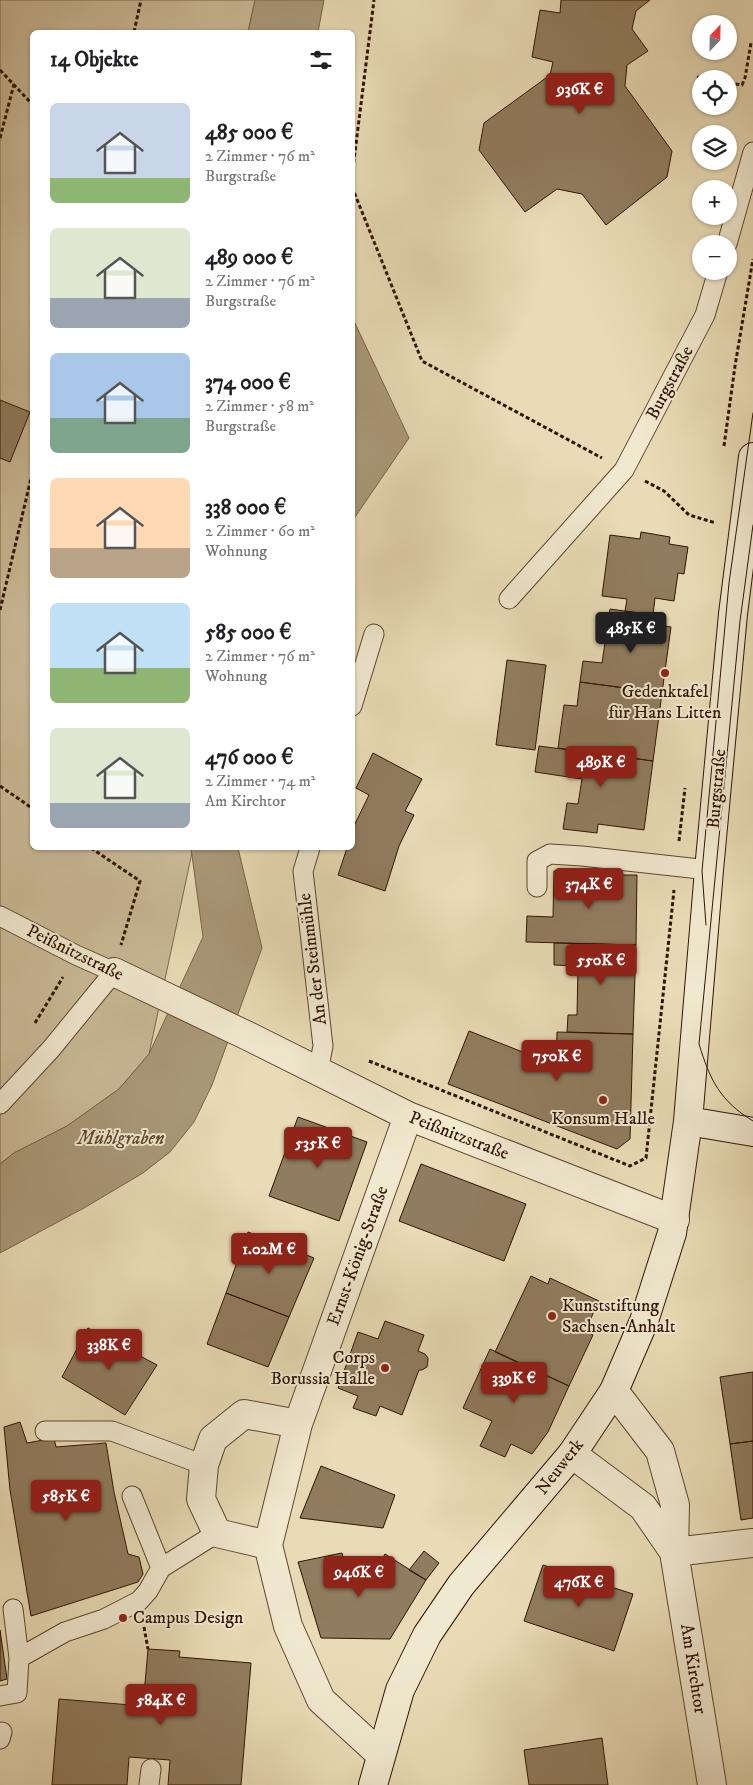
<!DOCTYPE html>
<html lang="de">
<meta charset="utf-8">
<style>
body{margin:0;font-family:"IM FELL DW Pica",serif;background:#f6f6f6;color:#202124;height:100vh;display:flex;flex-direction:column;font-size:19px;white-space:nowrap}
*{box-sizing:border-box;margin:0}
p{font-size:16px;color:#757577}
.icon{flex:none;width:28px;height:28px;fill:none;stroke:currentColor;stroke-width:2;stroke-linecap:round;stroke-linejoin:round}
.map{position:relative;flex:1;overflow:hidden}
.drawer{position:absolute;left:30px;top:30px;width:325px;height:820px;display:flex;flex-direction:column;background:#fff;border-radius:8px;box-shadow:0 1px 4px #0004}
.drawer>*{flex:none}
.needle{width:32px;rotate:22deg}
.buttons{position:absolute;left:692px;top:15px;display:grid;gap:10px}
.buttons a{display:grid;place-items:center;width:45px;height:45px;border-radius:50%;background:#fff;box-shadow:0 1px 4px #0004;font-size:25px}
.price{position:absolute;translate:-50% -42px;padding:0 11px;border-radius:5px;background:#8f2418;color:#fff;font-size:16px;line-height:32px;filter:drop-shadow(0 1px 2px #0008)}
.price::after{content:'';position:absolute;left:50%;top:30px;width:15px;height:11px;margin-left:-8px;background:inherit;clip-path:polygon(0 0,100% 0,50% 100%)}
.price.current{background:#222;color:#fff}
ul{padding:0;list-style:none}
li{display:flex;align-items:center;gap:15px;height:125px;padding:0 20px}
li span{display:grid;place-items:center;flex:none;width:140px;height:100px;border-radius:8px;color:#555}
li>.icon{margin-inline-start:auto}
span .icon{width:60px;height:60px;fill:#fffc;stroke-width:1}
li b{font-size:21px}
h2{display:flex;justify-content:space-between;align-items:center;height:60px;padding:0 20px;font-size:21px}
.map>svg:first-child{display:block}
.green{fill:#c9b996;stroke:#7c674b}
.water{fill:#a99877;stroke:#796447}
.building{fill:#907c5e;stroke:#301500}
.lines{fill:none;stroke-linecap:round;stroke-linejoin:round}
.lane-casing{stroke:#5e462d;stroke-width:21}
.street-casing{stroke:#5e462d;stroke-width:30}
.secondary-casing{stroke:#301500;stroke-width:30}
.path{stroke:#301500;stroke-width:3;stroke-dasharray:4 2.5;stroke-linecap:butt}
.lane{stroke:#f0e8cf;stroke-width:19}
.street{stroke:#f0e8cf;stroke-width:28}
.secondary{stroke:#f0e8cf;stroke-width:28}
.tram{stroke:#301500;stroke-width:1}
.poi-dot{fill:#8f2418;stroke:#f0e8cf;stroke-width:2}
.labels{text-anchor:middle;dominant-baseline:central;stroke-width:4;stroke-linejoin:round;paint-order:stroke}
.street-label{font-size:18px;fill:#301500;stroke:#f0e8cf}
.poi-label{font-size:18px;fill:#301500;stroke:#f0e8cf}
.water-label{font-size:19px;font-style:italic;fill:#604930;stroke:#f0e8cf}
</style>
<div class="map">
<svg width="753" height="1785" viewBox="0 0 753 1785">
<rect width="100%" height="100%" fill="#e8dbb5"/>
<filter id="stains"><feTurbulence type="fractalNoise" baseFrequency=".004" numOctaves="4"/><feColorMatrix values="0 0 0 0 .2 0 0 0 0 .09 0 0 0 0 .02 0 0 0 .5 -.17"/></filter>
<radialGradient id="worn" r=".72"><stop offset=".6" stop-color="#630" stop-opacity="0"/><stop offset="1" stop-color="#630" stop-opacity=".3"/></radialGradient>
<!-- green -->
<path class="green" d="M0 0H255L248 32H32V848H193L149 1054 119 1089 67 1126 14 1153 0 1164Z"/>
<!-- water -->
<path class="water" d="M255 0H324L318 32H248Z
M353 319 409 438 353 520H352Z
M191 848H238L262 948 212 1085 194 1122 170 1152 143 1173 84 1208 0 1253V1164L14 1153 67 1126 119 1089 149 1054 203 937Z"/>
<!-- building -->
<path class="building" d="M561 0H650L636 11 632 29 648 51 627 65 625 86 672 151 667 177 606 225 582 194 557 189 525 212 479 150 484 123 550 75 553 62 532 57 540 10 560 13Z
M0 400 30 412 10 462 0 458Z
M641 532 670 537 669 544 688 547 684 574 678 573 674 601 655 598 653 615 625 611 627 599 602 596 610 535 640 539Z
M610 609 653 615 651 624 671 627 662 693 580 682 583 661 602 663Z
M507 660 546 665 535 750 496 745Z
M580 682 662 693 653 761 558 748 564 705 577 706Z
M539 746 653 761 644 830 598 824 597 833 563 829 567 803 578 804 582 779 535 772Z
M373 753 422 779 405 811 414 815 399 846 385 891 338 875 347 848H352L353 828 369 795 356 788Z
M554 871 611 872 610 875H637L636 945 526 942 527 916 553 917Z
M554 943 636 945 633 1034 567 1032 568 1015H577L578 966 554 965Z
M469 1031 556 1065 557 1032 633 1034 630 1139 617 1149 448 1084Z
M298 1117 367 1142 339 1221 269 1196Z
M421 1164 526 1204 504 1261 399 1221Z
M248 1232 314 1258 289 1317 226 1293Z
M531 1276 548 1284 550 1278 599 1301 585 1331 593 1335 569 1386 495 1352Z
M226 1293 289 1317 268 1367 207 1344Z
M385 1321 424 1335 418 1351 425 1354 428 1358V1360L427 1367 422 1370H419L402 1415 380 1406 376 1416 353 1408 358 1396 338 1388 358 1332 378 1339Z
M88 1328 157 1365 125 1415 62 1377Z
M490 1349 569 1386 548 1432 532 1454 511 1444 505 1457 480 1446 492 1421 463 1408Z
M753 1372V1441L730 1444 720 1377Z
M20 1422 27 1443 54 1438 56 1447 106 1443 114 1492 128 1554 139 1557 143 1574 138 1582 31 1616 10 1490 4 1427Z
M753 1441V1518L741 1520 730 1444Z
M321 1466 395 1495 383 1528 300 1518Z
M424 1551 439 1563 426 1580 409 1570Z
M342 1553 351 1587 367 1586 385 1554 426 1580 390 1639 321 1638 298 1562Z
M543 1565 633 1594 614 1651 524 1621Z
M0 1630 7 1679 0 1681Z
M148 1649 180 1651 179 1657 251 1663 241 1785H168L170 1760 129 1757 127 1785H52L59 1699 143 1706Z
M602 1738 608 1785H529L524 1750Z"/>
<g class="lines">
<!-- lane casing -->
<g class="lane-casing">
<path id="lane" d="M727 244 753 152
M509 599 624 470 705 315 718 271
M352 706 374 634
M310 848 303 871 323 1046 318 1072
M537 887V861L550 854 582 856 709 870
M0 916 76 955 114 972 51 1049 0 1104
M45 1431H112L204 1465
M132 1496 161 1568
M13 1609 19 1658 65 1632 104 1619 139 1601 148 1591 161 1568 217 1533
M0 1696 17 1693 19 1658
M0 1739 2 1732
M149 1785 151 1769"/>
</g>
<!-- street casing -->
<g class="street-casing">
<path id="street" d="M114 972 250 1037 408 1116 675 1220
M614 1391 660 1451 675 1505 674 1552 712 1785
M572 1454 643 1507 674 1552
M268 1545 217 1533 201 1499 204 1465 213 1439 244 1414 298 1424
M674 1552 753 1543
M380 1754 321 1700 288 1626 268 1545 298 1424 408 1116"/>
</g>
<!-- secondary casing -->
<g class="secondary-casing">
<path id="secondary" d="M688 1121 753 1132
M373 1785 400 1690 427 1635 461 1585 572 1454 614 1391 644 1321 672 1233 688 1121 709 870 733 614 753 457"/>
</g>
<!-- path -->
<path class="path" d="M134 32 141 0
M0 70 32 104
M697 77 707 79
M729 83 742 85 745 78 751 43H753
M0 138 14 84
M352 176 374 0
M352 187 422 361 602 458
M724 446 735 366 753 259
M645 481 664 491 689 515 716 523
M0 610 32 474
M0 786 32 808
M679 841 685 788
M91 848 140 881 121 945
M35 1023 63 977
M369 1061 630 1166 646 1158 674 890
M144 1627 148 1649"/>
<!-- lane -->
<use href="#lane" class="lane"/>
<!-- street -->
<use href="#street" class="street"/>
<!-- secondary -->
<use href="#secondary" class="secondary"/>
<!-- tram -->
<path class="tram" d="M753 525 740 621 699 1044C710 1080 720 1101 753 1121
M706 925 702 871 729 583 753 413"/>
</g>
<!-- markers -->
<g class="poi-dot">
<circle cx="665" cy="673" r="5"/>
<circle cx="603" cy="1100" r="5"/>
<circle cx="552" cy="1316" r="5"/>
<circle cx="385" cy="1368" r="5"/>
<circle cx="123" cy="1618" r="5"/>
</g>
<g class="labels">
<!-- street labels -->
<g class="street-label">
<text transform="translate(670 383) rotate(-62)">Burgstraße</text>
<text transform="translate(717 789) rotate(-85)">Burgstraße</text>
<text transform="translate(75 953) rotate(26)">Peißnitzstraße</text>
<text transform="translate(313 959) rotate(-97)">An der Steinmühle</text>
<text transform="translate(459 1136) rotate(21)">Peißnitzstraße</text>
<text transform="translate(358 1256) rotate(-70)">Ernst-König-Straße</text>
<text transform="translate(560 1467) rotate(-52)">Neuwerk</text>
<text transform="translate(693 1669) rotate(81)">Am Kirchtor</text>
</g>
<!-- poi labels -->
<g class="poi-label">
<text x="665" y="692">Gedenktafel<tspan x="665" dy="21">für Hans Litten</tspan></text>
<text x="603" y="1119">Konsum Halle</text>
<text x="562" y="1306" text-anchor="start">Kunststiftung<tspan x="562" dy="21">Sachsen-Anhalt</tspan></text>
<text x="375" y="1358" text-anchor="end">Corps<tspan x="375" dy="21">Borussia Halle</tspan></text>
<text x="133" y="1618" text-anchor="start">Campus Design</text>
</g>
<!-- water labels -->
<g class="water-label">
<text x="121" y="1138">Mühlgraben</text>
</g>
</g>
<rect width="100%" height="100%" filter="url(#stains)"/>
<rect width="100%" height="100%" fill="url(#worn)"/>
</svg>
<div class="buttons">
<a><svg class="needle" viewBox="-14 -14 28 28"><path d="M0-13l5 13h-10z" fill="#e53935"/><path d="M0 13l5-13h-10z" fill="#757577"/></svg></a>
<a><svg class="icon" aria-label="locate" viewBox="0 0 24 24"><circle cx="12" cy="12" r="6"/><path d="M12 2v4M12 18v4M2 12h4M18 12h4"/></svg></a>
<a><svg class="icon" aria-label="layers" viewBox="0 0 24 24"><path d="M12 4l9 5-9 5-9-5zM3 14l9 5 9-5"/></svg></a>
<a>+</a>
<a>−</a>
</div>
<b class="price" style="left:580px;top:115px">936K €</b>
<b class="price current" style="left:631px;top:654px">485K €</b>
<b class="price" style="left:601px;top:788px">489K €</b>
<b class="price" style="left:589px;top:910px">374K €</b>
<b class="price" style="left:601px;top:986px">550K €</b>
<b class="price" style="left:557px;top:1082px">750K €</b>
<b class="price" style="left:318px;top:1169px">535K €</b>
<b class="price" style="left:269px;top:1275px">1.02M €</b>
<b class="price" style="left:109px;top:1371px">338K €</b>
<b class="price" style="left:514px;top:1404px">339K €</b>
<b class="price" style="left:66px;top:1522px">585K €</b>
<b class="price" style="left:359px;top:1598px">946K €</b>
<b class="price" style="left:579px;top:1608px">476K €</b>
<b class="price" style="left:161px;top:1726px">584K €</b>
<section class="drawer">
<h2>14 Objekte<svg class="icon" aria-label="filters" viewBox="0 0 24 24"><path d="M4 7h16M4 17h16"/><circle cx="9" cy="7" r="2"/><circle cx="15" cy="17" r="2"/></svg></h2>
<ul>
<li><span style="background:linear-gradient(#c9d6e8 75%,#8fb573 0)"><svg class="icon" aria-label="home" viewBox="0 0 24 24"><path d="M3 11l9-7 9 7M6 9v11h12V9"/></svg></span><div><b>485 000 €</b><p>2 Zimmer · 76 m²</p><p>Burgstraße</p></div></li>
<li><span style="background:linear-gradient(#dfe7d0 70%,#9aa5b1 0)"><svg class="icon" aria-label="home" viewBox="0 0 24 24"><path d="M3 11l9-7 9 7M6 9v11h12V9"/></svg></span><div><b>489 000 €</b><p>2 Zimmer · 76 m²</p><p>Burgstraße</p></div></li>
<li><span style="background:linear-gradient(#a9c7e8 65%,#7fa58c 0)"><svg class="icon" aria-label="home" viewBox="0 0 24 24"><path d="M3 11l9-7 9 7M6 9v11h12V9"/></svg></span><div><b>374 000 €</b><p>2 Zimmer · 58 m²</p><p>Burgstraße</p></div></li>
<li><span style="background:linear-gradient(#ffd9b3 70%,#b9a48a 0)"><svg class="icon" aria-label="home" viewBox="0 0 24 24"><path d="M3 11l9-7 9 7M6 9v11h12V9"/></svg></span><div><b>338 000 €</b><p>2 Zimmer · 60 m²</p><p>Wohnung</p></div></li>
<li><span style="background:linear-gradient(#bfe0f5 65%,#8fb573 0)"><svg class="icon" aria-label="home" viewBox="0 0 24 24"><path d="M3 11l9-7 9 7M6 9v11h12V9"/></svg></span><div><b>585 000 €</b><p>2 Zimmer · 76 m²</p><p>Wohnung</p></div></li>
<li><span style="background:linear-gradient(#dfe7d0 75%,#9aa5b1 0)"><svg class="icon" aria-label="home" viewBox="0 0 24 24"><path d="M3 11l9-7 9 7M6 9v11h12V9"/></svg></span><div><b>476 000 €</b><p>2 Zimmer · 74 m²</p><p>Am Kirchtor</p></div></li>
</ul>
</section>
</div>
